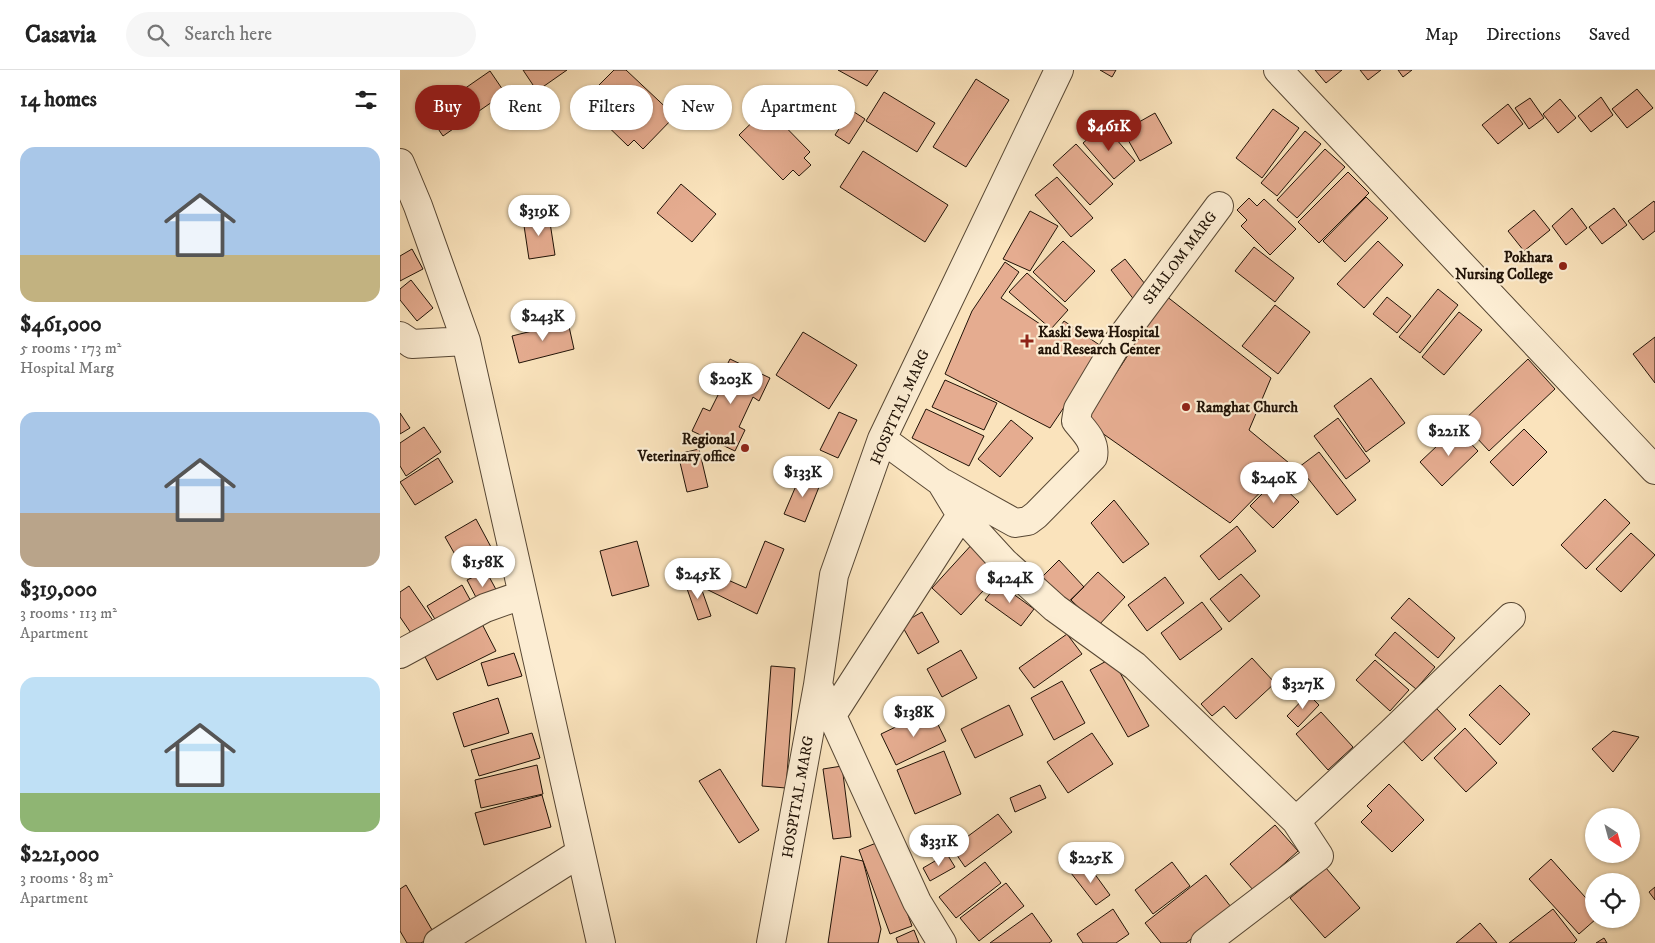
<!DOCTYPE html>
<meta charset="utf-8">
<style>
body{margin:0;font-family:"IM FELL DW Pica",serif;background:#f6f6f6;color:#222;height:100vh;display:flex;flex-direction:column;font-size:19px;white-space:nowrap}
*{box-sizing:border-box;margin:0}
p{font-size:16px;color:#767676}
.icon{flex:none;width:28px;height:28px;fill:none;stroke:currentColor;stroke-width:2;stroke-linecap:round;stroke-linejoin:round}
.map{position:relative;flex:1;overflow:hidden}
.side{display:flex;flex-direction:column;background:#fff;width:400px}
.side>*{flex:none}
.guide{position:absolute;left:15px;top:15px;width:475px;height:45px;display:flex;gap:10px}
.needle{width:32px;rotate:144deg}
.controls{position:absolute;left:1185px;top:738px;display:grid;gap:10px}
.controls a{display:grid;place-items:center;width:55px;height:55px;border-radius:50%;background:#fff;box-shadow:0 1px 4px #0004;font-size:25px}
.price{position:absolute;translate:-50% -42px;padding:0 11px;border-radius:18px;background:#fff;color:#222;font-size:16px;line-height:32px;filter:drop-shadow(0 1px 2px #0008)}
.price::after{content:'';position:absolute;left:50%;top:30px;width:15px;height:11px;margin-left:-8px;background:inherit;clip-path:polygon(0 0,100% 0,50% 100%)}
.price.active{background:#8f2418;color:#fff}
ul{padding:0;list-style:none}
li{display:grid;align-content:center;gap:10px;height:265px;padding:0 20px}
li span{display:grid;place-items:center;height:155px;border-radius:15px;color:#555}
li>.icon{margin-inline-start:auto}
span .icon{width:90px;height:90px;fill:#fffc;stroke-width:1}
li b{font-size:21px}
h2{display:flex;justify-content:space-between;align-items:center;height:60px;padding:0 20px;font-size:21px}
.pill{padding:0 18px;border-radius:22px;background:#fff;box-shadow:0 1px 4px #0004;font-size:18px;line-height:45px}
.pill.active{background:#8f2418;color:#fff}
header{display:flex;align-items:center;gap:30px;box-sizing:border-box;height:70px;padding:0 25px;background:#fff;border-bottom:1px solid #e0e0e0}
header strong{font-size:24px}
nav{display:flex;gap:28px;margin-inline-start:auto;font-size:18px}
.search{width:350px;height:45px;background:#f6f6f6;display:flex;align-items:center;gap:12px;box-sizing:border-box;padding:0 18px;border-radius:28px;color:#767676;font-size:19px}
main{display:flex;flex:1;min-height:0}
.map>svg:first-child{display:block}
.building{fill:#e5ac90;stroke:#211307}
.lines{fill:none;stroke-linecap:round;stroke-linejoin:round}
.minor-casing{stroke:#574734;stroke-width:30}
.minor{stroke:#fcedd3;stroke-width:28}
.poi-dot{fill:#8f2418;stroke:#fcedd3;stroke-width:2}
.labels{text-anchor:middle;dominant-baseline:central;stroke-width:4.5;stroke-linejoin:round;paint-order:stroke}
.poi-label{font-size:15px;font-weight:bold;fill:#211307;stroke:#fcedd3;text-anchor:end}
.street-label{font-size:15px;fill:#211307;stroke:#fcedd3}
</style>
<header>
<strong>Casavia</strong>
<div class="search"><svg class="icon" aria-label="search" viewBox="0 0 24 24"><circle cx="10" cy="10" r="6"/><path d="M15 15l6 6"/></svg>Search here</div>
<nav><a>Map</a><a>Directions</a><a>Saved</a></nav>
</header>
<main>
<section class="side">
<h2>14 homes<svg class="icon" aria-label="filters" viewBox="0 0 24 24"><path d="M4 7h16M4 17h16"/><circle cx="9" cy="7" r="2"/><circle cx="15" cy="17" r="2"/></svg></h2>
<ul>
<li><span style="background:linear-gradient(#a9c7e8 70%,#c2b280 0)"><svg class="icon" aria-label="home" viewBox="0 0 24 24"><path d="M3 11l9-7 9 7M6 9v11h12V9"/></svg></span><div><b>$461,000</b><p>5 rooms · 173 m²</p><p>Hospital Marg</p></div></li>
<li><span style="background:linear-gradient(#a9c7e8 65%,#b9a48a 0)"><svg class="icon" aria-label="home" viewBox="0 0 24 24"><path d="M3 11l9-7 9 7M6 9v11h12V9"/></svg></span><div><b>$319,000</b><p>3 rooms · 113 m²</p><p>Apartment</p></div></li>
<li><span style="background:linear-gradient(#bfe0f5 75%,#8fb573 0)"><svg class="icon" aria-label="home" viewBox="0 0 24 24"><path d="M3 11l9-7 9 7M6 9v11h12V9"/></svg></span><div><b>$221,000</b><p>3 rooms · 83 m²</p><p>Apartment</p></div></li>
</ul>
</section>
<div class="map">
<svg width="1255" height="873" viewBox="0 0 1255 873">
<rect width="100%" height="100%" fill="#fae3bc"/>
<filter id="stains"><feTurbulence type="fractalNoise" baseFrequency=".004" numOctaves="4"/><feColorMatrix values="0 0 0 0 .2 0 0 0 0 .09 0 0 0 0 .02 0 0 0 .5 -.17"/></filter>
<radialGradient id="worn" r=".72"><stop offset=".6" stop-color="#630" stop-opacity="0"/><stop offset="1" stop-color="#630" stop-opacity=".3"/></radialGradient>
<!-- building -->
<path class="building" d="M123 0H167L137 21Z
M214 0H226L275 46 243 79 234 70 228 76 194 43 198 38 187 27Z
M438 0H478L467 16Z
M700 0H716L712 7Z
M915 0H942L926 13Z
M960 0H981L968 10Z
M998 0H1012L1003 7Z
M90 1 105 23 43 66 28 44Z
M576 9 609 30 566 97 533 77Z
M1237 19 1253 38 1227 58 1212 39Z
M484 22 535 53 517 82 466 51Z
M1201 27 1213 45 1191 62 1178 46Z
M1130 28 1144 48 1129 59 1115 38Z
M1160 29 1176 48 1158 63 1143 44Z
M1108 34 1123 54 1098 74 1082 55Z
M367 38 410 82 404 88 411 95 399 106 393 100 383 110 339 65Z
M873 39 899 58 862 108 836 88Z
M451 40 465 49 449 74 435 65Z
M755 43 772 73 740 91 723 61Z
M704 55 735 91 714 109 683 73Z
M905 61 921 74 877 126 861 113Z
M676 74 713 114 690 135 653 95Z
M925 79 945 97 897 148 877 130Z
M463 81 548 135 525 172 440 117Z
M948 102 969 123 919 173 898 152Z
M657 107 693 148 671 167 635 125Z
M281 114 316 144 292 172 257 143Z
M966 127 988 148 945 192 923 171Z
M849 128 857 136 864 129 896 159 870 185 841 156 847 150 837 140Z
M1254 131 1255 133V161L1243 170 1228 151Z
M1172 138 1187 158 1166 175 1152 156Z
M1214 138 1227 155 1202 174 1189 157Z
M1134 140 1150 160 1124 181 1108 161Z
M630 141 658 156 630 201 603 189Z
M149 146 155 185 129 189 123 149Z
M663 171 695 201 665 232 633 202Z
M978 171 1003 195 964 238 937 214Z
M854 177 894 208 875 232 835 201Z
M12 179 23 199 0 211V186Z
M725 189 749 219 735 231 711 200Z
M605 192 619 202 601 228 655 264 664 251 704 278 650 358 545 304 572 241Z
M627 203 668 240 651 259 609 222Z
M11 210 33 238 17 251 0 230V219Z
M1038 219 1058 235 1020 283 999 267Z
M761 222 871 308 849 360 889 393 830 453 685 351 730 282Z
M987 227 1011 246 997 263 973 244Z
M875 235 910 262 878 304 842 276Z
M1059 242 1082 260 1044 305 1022 287Z
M168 252 174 279 119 293 112 266Z
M403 262 457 295 429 339 376 305Z
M1255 267V313L1233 284Z
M330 289 370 308 359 331 353 327 339 357 345 360 335 381 292 361 303 338 310 341 323 315 318 313Z
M1128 289 1155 319 1089 381 1062 352Z
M971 308 1005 353 966 382 934 336Z
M545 310 597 333 584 360 532 337Z
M526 339 584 366 569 396 512 368Z
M439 342 457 350 438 388 420 380Z
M0 343 10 358 0 364Z
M938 348 970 391 946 409 914 366Z
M611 350 633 368 600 407 578 389Z
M24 357 41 382 6 406 0 396V373Z
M1056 358 1078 381 1042 416 1020 392Z
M1124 359 1147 382 1113 416 1090 392Z
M299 379 308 417 287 422 278 384Z
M919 382 956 430 937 445 899 397Z
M38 388 53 412 15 435 0 412Z
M401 404 421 412 405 452 384 444Z
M876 410 899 432 873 458 850 436Z
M1205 429 1230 453 1186 499 1161 475Z
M714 430 749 474 723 493 691 453Z
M76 449 91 477 61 495 45 467Z
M837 456 856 481 819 510 800 486Z
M1231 463 1255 485 1221 522 1196 499Z
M237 471 249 516 212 526 200 481Z
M365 471 384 479 357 544 302 517 310 502 346 518Z
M575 471 604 498 561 545 532 518Z
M659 490 684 517 663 537 638 511Z
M86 501 99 525 80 535 67 510Z
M698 502 725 527 698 556 671 530Z
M841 504 860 526 829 552 810 529Z
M765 507 784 533 747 561 728 535Z
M298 509 311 546 298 550 285 513Z
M598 513 634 539 621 556 585 530Z
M62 515 73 535 39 556 27 536Z
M9 516 34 552 13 566 0 547V522Z
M1009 528 1055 568 1038 588 991 548Z
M802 532 822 559 780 590 761 563Z
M522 542 539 572 518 584 501 554Z
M81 552 96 581 37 610 22 581Z
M995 562 1035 597 1016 619 975 585Z
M667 564 682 584 634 618 619 598Z
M561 580 577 608 542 627 527 599Z
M114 583 122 606 88 616 81 593Z
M712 588 749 656 728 667 690 600Z
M852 588 875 613 836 649 824 636 812 646 801 634Z
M975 590 1009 620 990 641 956 610Z
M371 596 395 598 386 718 362 716Z
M662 611 685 653 654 670 631 628Z
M1100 615 1130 644 1100 675 1069 645Z
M908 624 919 635 898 657 887 646Z
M98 628 109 663 64 677 53 643Z
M609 635 623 665 575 688 561 659Z
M1036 638 1056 659 1022 691 1002 670Z
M531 640 546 671 496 695 481 664Z
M921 642 953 677 928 700 896 664Z
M1065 658 1097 693 1066 722 1034 688Z
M1213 661 1239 667 1213 702 1192 679Z
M132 663 140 688 79 706 71 680Z
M692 663 713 694 668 723 647 692Z
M544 681 561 724 515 744 497 700Z
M137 695 143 724 81 738 75 710Z
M442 696 451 767 433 769 423 699Z
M320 699 359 760 339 773 299 711Z
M989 714 1024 750 992 782 961 752 972 741 967 736Z
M640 715 646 728 615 742 610 728Z
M142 725 151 757 84 775 75 743Z
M598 744 612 762 565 797 552 778Z
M875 755 898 781 854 821 830 794Z
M481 771 512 856 490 864 459 780Z
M547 784 555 797 530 811 523 798Z
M441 786 463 791 481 859 478 873H428Z
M1151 789 1194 837V849H1196L1179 864 1129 809Z
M585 792 601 813 556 848 539 827Z
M686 792 710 825 696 835 671 803Z
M772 792 790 816 753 844 735 820Z
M926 798 960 838 925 868 890 828Z
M806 805 831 837 786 873H761L745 853Z
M606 813 624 836 579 871 560 848Z
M6 815 35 865 21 873H7L0 861V819Z
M1255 817V830L1249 822Z
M713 839 729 864 716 873H683L677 864Z
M1153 839 1177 870 1174 873H1109Z
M632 843 652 871 649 873H590Z
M1080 853 1097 873H1056Z
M514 860 519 873H498L496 868Z
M1204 868 1207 873H1196Z"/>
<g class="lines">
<!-- minor casing -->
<g class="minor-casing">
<path id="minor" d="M878 0 1255 400
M0 93 18 136 66 271 201 873
M0 266 12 274 66 271
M482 369 541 412 561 445 604 492 655 538 735 596 896 751 919 786 805 873
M543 413 615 453 628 451 636 445 693 387C696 372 685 362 676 351L678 339 718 272 819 136
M0 584 85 538 122 525
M418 615 517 832 542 873
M432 645 561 445
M896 751 992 662 1111 547
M38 873 180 783
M371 873 418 615 434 505 482 369 659 0"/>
</g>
<!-- minor -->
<use href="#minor" class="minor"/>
</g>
<!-- markers -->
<g class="poi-dot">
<circle cx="1163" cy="196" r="5"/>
<path d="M624.5 263.5h5v5h5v5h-5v5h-5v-5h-5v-5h5z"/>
<circle cx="786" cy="337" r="5"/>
<circle cx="345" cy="378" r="5"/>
</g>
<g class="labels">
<!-- poi labels -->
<g class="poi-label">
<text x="1153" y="187">Pokhara<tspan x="1153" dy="17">Nursing College</tspan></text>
<text x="638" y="262" text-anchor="start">Kaski Sewa Hospital<tspan x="638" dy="17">and Research Center</tspan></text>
<text x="796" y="337" text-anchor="start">Ramghat Church</text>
<text x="335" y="369">Regional<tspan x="335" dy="17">Veterinary office</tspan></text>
</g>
<!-- street labels -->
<g class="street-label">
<text transform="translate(780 188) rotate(-53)">SHALOM MARG</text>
<text transform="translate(500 337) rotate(-66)">HOSPITAL MARG</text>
<text transform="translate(398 727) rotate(-80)">HOSPITAL MARG</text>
</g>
</g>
<rect width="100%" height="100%" filter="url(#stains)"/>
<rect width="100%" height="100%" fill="url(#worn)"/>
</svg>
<div class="controls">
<a><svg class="needle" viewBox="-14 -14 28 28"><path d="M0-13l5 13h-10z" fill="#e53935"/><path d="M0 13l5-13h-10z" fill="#767676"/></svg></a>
<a><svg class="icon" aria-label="locate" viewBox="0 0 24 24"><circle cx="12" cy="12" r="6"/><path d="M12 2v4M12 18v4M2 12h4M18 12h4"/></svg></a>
</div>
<b class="price active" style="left:709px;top:82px">$461K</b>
<b class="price" style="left:139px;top:167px">$319K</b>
<b class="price" style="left:143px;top:272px">$243K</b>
<b class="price" style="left:331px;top:335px">$203K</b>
<b class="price" style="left:1049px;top:387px">$221K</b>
<b class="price" style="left:403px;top:428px">$133K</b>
<b class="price" style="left:874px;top:434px">$240K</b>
<b class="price" style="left:83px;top:518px">$158K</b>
<b class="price" style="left:298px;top:530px">$245K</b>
<b class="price" style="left:610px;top:534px">$424K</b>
<b class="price" style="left:903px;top:640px">$327K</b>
<b class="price" style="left:514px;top:668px">$138K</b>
<b class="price" style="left:539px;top:797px">$331K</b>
<b class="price" style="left:691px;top:814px">$225K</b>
<div class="guide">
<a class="pill active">Buy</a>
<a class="pill">Rent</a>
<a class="pill">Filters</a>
<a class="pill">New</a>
<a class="pill">Apartment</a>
</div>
</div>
</main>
